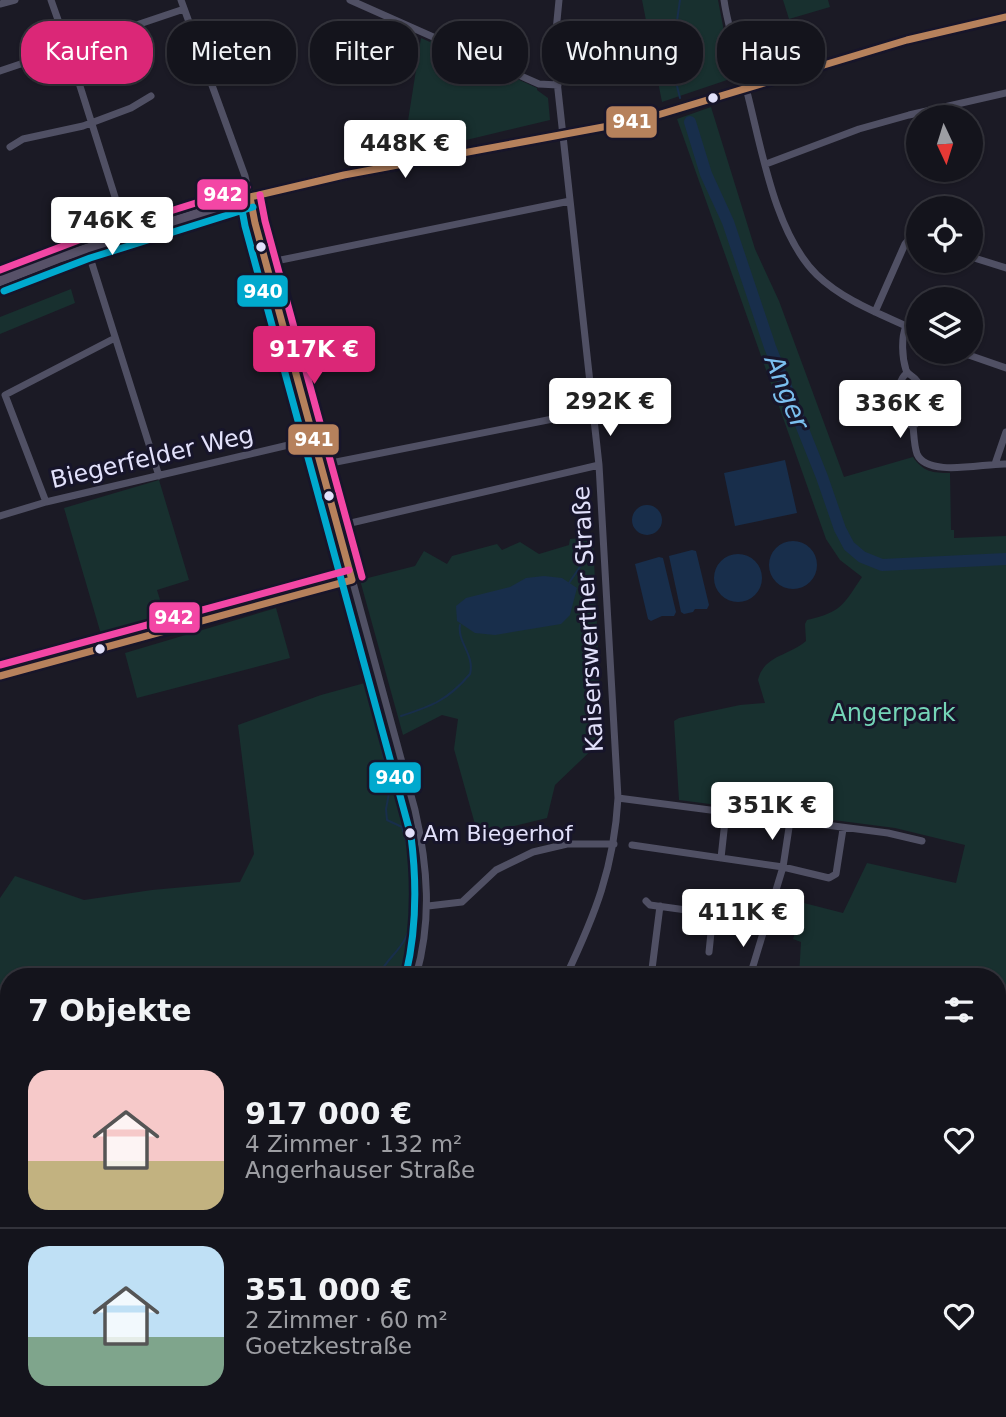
<!DOCTYPE html>
<html lang="de">
<meta charset="utf-8">
<style>
body{margin:0;font-family:"DejaVu Sans",sans-serif;background:#1d1d25;color:#f1f3f6;height:100vh;display:flex;flex-direction:column;font-size:26px;white-space:nowrap}
*{box-sizing:border-box;margin:0}
p{font-size:23px;color:#9d9ea3}
.icon{flex:none;width:38px;height:38px;fill:none;stroke:currentColor;stroke-width:2;stroke-linecap:round;stroke-linejoin:round}
.map{position:relative;flex:1;overflow:hidden}
.details{position:absolute;left:0px;top:968px;width:1006px;height:450px;display:flex;flex-direction:column;background:#14141c;border-radius:28px 28px 0 0;box-shadow:0 2px 5px #0004,0 0 0 2px #33333b}
.details>*{flex:none}
.hud{position:absolute;left:21px;top:21px;width:964px;height:63px;display:flex;gap:14px}
.needle{width:46px;rotate:176deg}
.tools{position:absolute;left:906px;top:105px;display:grid;gap:14px}
.tools a{display:grid;place-items:center;width:77px;height:77px;border-radius:50%;background:#14141c;box-shadow:0 2px 5px #0004,0 0 0 2px #33333b;font-size:35px}
.price{position:absolute;translate:-50% -60px;padding:0 16px;border-radius:7px;background:#fff;color:#222;font-size:23px;line-height:46px;filter:drop-shadow(0 2px 4px #0008)}
.price::after{content:'';position:absolute;left:50%;top:42px;width:21px;height:16px;margin-left:-10px;background:inherit;clip-path:polygon(0 0,100% 0,50% 100%)}
.price.on{background:#db2777;color:#fff}
ul{padding:0;list-style:none}
li{display:flex;align-items:center;gap:21px;height:175px;padding:0 28px}
li+li{border-top:2px solid #33333b}
li span{display:grid;place-items:center;flex:none;width:196px;height:140px;border-radius:21px;color:#555}
li>.icon{margin-inline-start:auto}
span .icon{width:84px;height:84px;fill:#fffc;stroke-width:1}
li b{font-size:30px}
h2{display:flex;justify-content:space-between;align-items:center;height:84px;padding:0 28px;font-size:30px}
.pill{padding:0 24px;border-radius:28px;background:#14141c;box-shadow:0 2px 5px #0004,0 0 0 2px #33333b;font-size:24px;line-height:63px}
.pill.on{background:#db2777;color:#fff}
.map>svg:first-child{display:block}
.green{fill:#18302f}
.water{fill:#182e4b}
.lines{fill:none;stroke-linecap:round;stroke-linejoin:round}
.stream{stroke:#182e4b;stroke-width:2}
.river{stroke:#182e4b;stroke-width:12}
.minor{stroke:#505064;stroke-width:7}
.major{stroke:#575168;stroke-width:10}
.rail-casing{stroke:#4b5d6b;stroke-width:4.5}
.rail{stroke:#17152a;stroke-width:2;stroke-dasharray:5;stroke-linecap:butt}
.bus-1-casing{stroke:#17152a;stroke-width:12}
.bus-2-casing{stroke:#17152a;stroke-width:12}
.bus-3-casing{stroke:#17152a;stroke-width:12}
.bus-1{stroke:#b6815c;stroke-width:7}
.bus-2{stroke:#00a9ce;stroke-width:7}
.bus-3{stroke:#f346a5;stroke-width:7}
.bus-dot{fill:#e2e1fb;stroke:#17152a;stroke-width:2.5}
.labels{text-anchor:middle;dominant-baseline:central;stroke-width:6;stroke-linejoin:round;paint-order:stroke}
.bus-label{font-size:22px;fill:#e2e1fb;stroke:#17152a;text-anchor:start}
.street-label{font-size:24px;fill:#e2e1fb;stroke:#17152a}
.park-label{font-size:24px;fill:#74d4b7;stroke:#17152a}
.water-label{font-size:26px;font-style:italic;fill:#7bbfef;stroke:#17152a}
.line-badge{stroke:#17152a;stroke-width:2.5}
.badge-label{font-size:19px;text-anchor:middle;font-weight:bold;fill:#fff}
</style>
<div class="map">
<svg width="1006" height="1417" viewBox="0 0 1006 1417">
<rect width="100%" height="100%" fill="#1b1a25"/>
<!-- green -->
<path class="green" d="M642 0H718L733 78 662 102Z
M783 0H828L830 7 789 19Z
M767 26 779 57 761 64 755 50 761 47 755 30Z
M421 38 430 42 431 40 537 88V90L548 98 550 120 458 142 406 149 405 140Z
M711 107 755 249 779 301 844 477 913 457C923 472 933 473 950 473L951 530H954V538L1006 536V1058L1000 1056 998 1059V976H799L801 942 793 939 804 903 843 913 867 863 956 883 965 845 895 828 679 800 674 721 679 718 740 705 765 703 758 680C764 655 789 656 806 641L805 624 807 620C842 612 843 605 862 577L840 560 826 539 677 119Z
M71 289 75 303 0 334V317Z
M159 480 189 580 157 590 167 622 103 641 64 508Z
M593 537 602 740 555 785 547 818 478 835 454 749 458 719 442 715 403 735 360 580 415 566 424 551 447 564 452 556 497 544 502 550 520 542 539 554 569 545 570 539Z
M276 608 290 658 137 698 125 653Z
M372 681 391 742 417 848 421 882 416 938 408 976H9V1409H115L93 1417H0V898L15 876 84 900 152 890 240 882 254 854 238 725 321 695Z
M452 1409H584L601 1417H450Z"/>
<!-- water -->
<path class="water" d="M785 460 797 513 735 526 724 473Z
M632 520a15 15 0 1 1 30 0a15 15 0 1 1-30 0Z
M769 565a24 24 0 1 1 48 0a24 24 0 1 1-48 0Z
M692 550 696 551 709 605 707 609H695L693 612 684 614 681 612 669 556Z
M714 578a24 24 0 1 1 48 0a24 24 0 1 1-48 0Z
M659 557 663 558 676 612 674 616H662L651 621 648 619 635 564Z
M544 576 562 578 577 588 570 615 561 624 495 635 475 633 457 621 456 606 466 598 510 587 526 578Z"/>
<g class="lines">
<!-- stream -->
<path class="stream" d="M680 98 671 62 680 0
M569 583 588 555 594 553
M401 716C432 706 448 700 470 674 475 655 457 642 460 625
M378 730 390 788 386 809 387 820 402 827C409 847 412 869 411 890
M378 976C391 951 411 947 411 912
M0 1384 9 1387"/>
<!-- river -->
<path class="river" d="M690 122 706 174 728 222 770 347 822 477 840 529 849 546 862 557 882 565 1006 559"/>
<!-- minor -->
<path class="minor" d="M51 0 68 48 127 235
M181 0 245 176 255 223 415 810C428 867 432 920 416 976
M350 0 539 84 558 85
M559 0 556 31 557 81 599 465 618 798C614 868 595 915 566 976
M724 0C728 29 739 59 746 88 761 145 774 233 817 275 845 302 884 315 919 332
M0 4 15 0
M0 71 184 9
M10 147 23 139 83 126 131 108 151 96
M766 164 859 129 909 115 1006 93
M87 248 159 476
M971 257 1006 268
M266 263 570 201
M875 312 905 244 910 238 919 240
M906 326C901 338 902 357 906 370 908 375 914 376 917 381 924 394 926 419 913 426 914 435 914 445 917 454 928 478 984 463 1006 464
M960 352 1006 368
M907 373C893 383 896 421 913 426
M995 464 1006 432
M321 465 593 411
M46 502 5 395 115 338
M0 516 46 502 314 439
M338 526 599 465
M0 676 352 580
M618 798 888 833 922 841
M632 845 783 867 829 878 836 874 843 829
M721 858 726 812
M646 901 650 905 766 921
M428 906 462 902 496 870 533 852 567 844H614
M660 906 652 969 664 976
M709 952 713 913
M730 976 736 974 750 976
M750 976 783 867 790 821
M998 1159 1006 1164
M998 1340 1006 1329
M668 1409 672 1417
M745 1409 760 1417
M893 1409 905 1417
M129 1416 164 1417
M405 1417 408 1409
M914 1417 923 1409"/>
<!-- major -->
<path class="major" d="M0 281 58 258 241 200 320 180 641 120 907 40 1006 17"/>
<!-- rail casing -->
<g class="rail-casing">
<path id="rail" d="M998 1371 1006 1364
M952 1417 960 1409"/>
</g>
<!-- rail -->
<use href="#rail" class="rail"/>
<!-- bus-1 casing -->
<g class="bus-1-casing">
<path id="bus-1" d="M250 197 344 175 641 120 907 40 1006 17
M250 197 255 223 352 580
M0 676 352 580"/>
</g>
<!-- bus-2 casing -->
<g class="bus-2-casing">
<path id="bus-2" d="M240 199 245 226 411 836C417 883 417 927 406 974
M4 291 90 258 253 207"/>
</g>
<!-- bus-3 casing -->
<g class="bus-3-casing">
<path id="bus-3" d="M260 195 265 221 362 577
M0 270 84 238 247 187
M0 665 349 570"/>
</g>
<!-- bus-1 -->
<use href="#bus-1" class="bus-1"/>
<!-- bus-2 -->
<use href="#bus-2" class="bus-2"/>
<!-- bus-3 -->
<use href="#bus-3" class="bus-3"/>
</g>
<!-- markers -->
<g class="bus-dot">
<circle cx="713" cy="98" r="6"/>
<circle cx="261" cy="247" r="6"/>
<circle cx="329" cy="496" r="6"/>
<circle cx="100" cy="649" r="6"/>
<circle cx="410" cy="833" r="6"/>
</g>
<g class="labels">
<!-- bus labels -->
<g class="bus-label">
<text x="423" y="833">Am Biegerhof</text>
</g>
<!-- street labels -->
<g class="street-label">
<text transform="translate(152 457) rotate(-13)">Biegerfelder Weg</text>
<text transform="translate(588 619) rotate(-93)">Kaiserswerther Straße</text>
</g>
<!-- park labels -->
<g class="park-label">
<text x="893" y="713">Angerpark</text>
</g>
<!-- water labels -->
<g class="water-label">
<text transform="translate(787 392) rotate(68)">Anger</text>
</g>
</g>
<g class="line-badge">
<rect x="605" y="105" width="53" height="34" rx="7" fill="#b6815c"/>
<rect x="196" y="178" width="53" height="33" rx="7" fill="#f346a5"/>
<rect x="236" y="274" width="53" height="34" rx="7" fill="#00a9ce"/>
<rect x="287" y="423" width="53" height="33" rx="7" fill="#b6815c"/>
<rect x="148" y="601" width="53" height="33" rx="7" fill="#f346a5"/>
<rect x="368" y="761" width="54" height="33" rx="7" fill="#00a9ce"/>
</g>
<g class="badge-label">
<text x="632" y="128">941</text>
<text x="223" y="201">942</text>
<text x="263" y="298">940</text>
<text x="314" y="446">941</text>
<text x="174" y="624">942</text>
<text x="395" y="784">940</text>
</g>
</svg>
<div class="tools">
<a><svg class="needle" viewBox="-14 -14 28 28"><path d="M0-13l5 13h-10z" fill="#e53935"/><path d="M0 13l5-13h-10z" fill="#9d9ea3"/></svg></a>
<a><svg class="icon" aria-label="locate" viewBox="0 0 24 24"><circle cx="12" cy="12" r="6"/><path d="M12 2v4M12 18v4M2 12h4M18 12h4"/></svg></a>
<a><svg class="icon" aria-label="layers" viewBox="0 0 24 24"><path d="M12 4l9 5-9 5-9-5zM3 14l9 5 9-5"/></svg></a>
</div>
<b class="price" style="left:405px;top:180px">448K €</b>
<b class="price" style="left:112px;top:257px">746K €</b>
<b class="price on" style="left:314px;top:386px">917K €</b>
<b class="price" style="left:610px;top:438px">292K €</b>
<b class="price" style="left:900px;top:440px">336K €</b>
<b class="price" style="left:772px;top:842px">351K €</b>
<b class="price" style="left:743px;top:949px">411K €</b>
<div class="hud">
<a class="pill on">Kaufen</a>
<a class="pill">Mieten</a>
<a class="pill">Filter</a>
<a class="pill">Neu</a>
<a class="pill">Wohnung</a>
<a class="pill">Haus</a>
</div>
<section class="details">
<h2>7 Objekte<svg class="icon" aria-label="filters" viewBox="0 0 24 24"><path d="M4 7h16M4 17h16"/><circle cx="9" cy="7" r="2"/><circle cx="15" cy="17" r="2"/></svg></h2>
<ul>
<li><span style="background:linear-gradient(#f6c9c9 65%,#c2b280 0)"><svg class="icon" aria-label="home" viewBox="0 0 24 24"><path d="M3 11l9-7 9 7M6 9v11h12V9"/></svg></span><div><b>917 000 €</b><p>4 Zimmer · 132 m²</p><p>Angerhauser Straße</p></div><svg class="icon" aria-label="heart" viewBox="0 0 24 24"><path d="M12 20l-8-8c-3-5 5-10 8-4 3-6 11-1 8 4z"/></svg></li>
<li><span style="background:linear-gradient(#bfe0f5 65%,#7fa58c 0)"><svg class="icon" aria-label="home" viewBox="0 0 24 24"><path d="M3 11l9-7 9 7M6 9v11h12V9"/></svg></span><div><b>351 000 €</b><p>2 Zimmer · 60 m²</p><p>Goetzkestraße</p></div><svg class="icon" aria-label="heart" viewBox="0 0 24 24"><path d="M12 20l-8-8c-3-5 5-10 8-4 3-6 11-1 8 4z"/></svg></li>
</ul>
</section>
</div>
